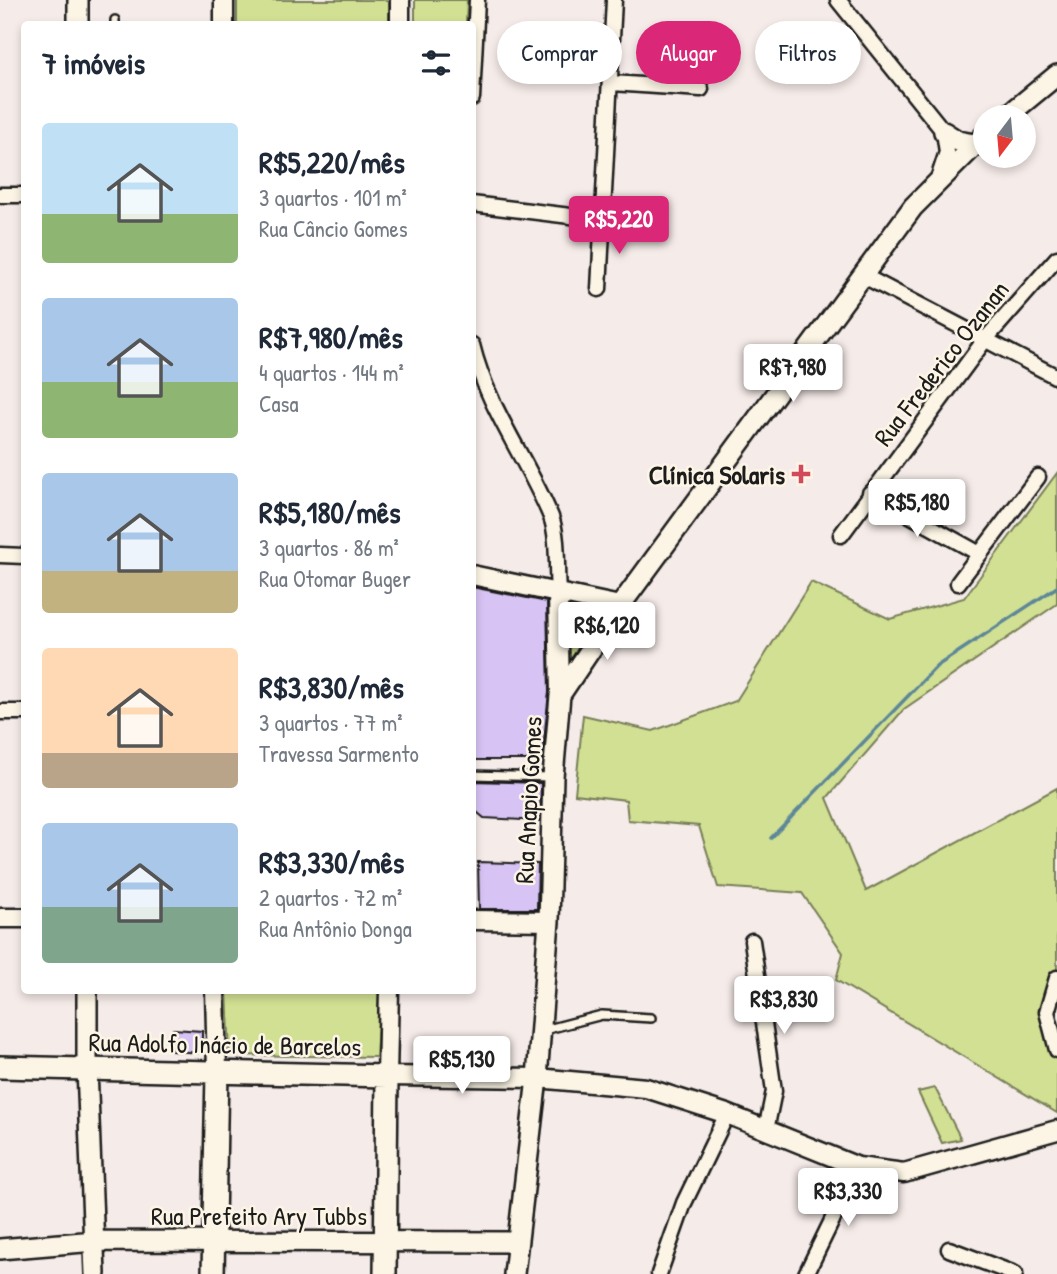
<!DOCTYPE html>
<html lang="pt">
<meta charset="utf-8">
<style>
body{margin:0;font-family:"Patrick Hand",sans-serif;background:#f2f2f3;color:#1f2937;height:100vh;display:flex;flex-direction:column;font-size:26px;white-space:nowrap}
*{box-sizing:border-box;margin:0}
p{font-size:23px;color:#747a83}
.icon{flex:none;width:38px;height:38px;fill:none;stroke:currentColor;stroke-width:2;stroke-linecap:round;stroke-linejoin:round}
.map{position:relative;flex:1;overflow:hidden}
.details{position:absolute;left:21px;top:21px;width:455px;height:973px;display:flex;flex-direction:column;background:#fff;border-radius:7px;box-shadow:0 4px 10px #0003}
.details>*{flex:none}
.top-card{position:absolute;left:497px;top:21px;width:455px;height:63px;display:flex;gap:14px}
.needle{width:46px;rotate:196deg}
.controls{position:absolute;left:973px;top:105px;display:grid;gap:14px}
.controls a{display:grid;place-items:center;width:63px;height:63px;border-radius:50%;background:#fff;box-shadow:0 4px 10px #0003;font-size:35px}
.price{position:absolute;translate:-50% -60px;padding:0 16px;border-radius:7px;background:#fff;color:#222;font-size:23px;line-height:46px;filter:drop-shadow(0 2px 4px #0008)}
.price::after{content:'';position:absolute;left:50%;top:42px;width:21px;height:16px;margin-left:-10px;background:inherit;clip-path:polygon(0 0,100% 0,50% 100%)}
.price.active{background:#db2777;color:#fff}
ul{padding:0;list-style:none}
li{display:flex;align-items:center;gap:21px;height:175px;padding:0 21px}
li span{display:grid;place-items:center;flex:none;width:196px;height:140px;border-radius:7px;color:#555}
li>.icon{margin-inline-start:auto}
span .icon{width:84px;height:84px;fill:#fffc;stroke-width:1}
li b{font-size:30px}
h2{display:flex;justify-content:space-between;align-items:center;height:84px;padding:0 21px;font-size:30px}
.chip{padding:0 24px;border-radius:32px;background:#fff;box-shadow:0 4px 10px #0003;font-size:24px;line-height:63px}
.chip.active{background:#db2777;color:#fff}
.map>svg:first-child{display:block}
.green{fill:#d2e093;stroke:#777e58;stroke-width:2}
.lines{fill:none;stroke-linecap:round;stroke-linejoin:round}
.stream{stroke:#5d8798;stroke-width:3.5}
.building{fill:#d7c3f4;stroke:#1c1c1c;stroke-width:2}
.service-casing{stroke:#1c1c1c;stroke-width:12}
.minor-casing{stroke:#1c1c1c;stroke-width:19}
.tertiary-casing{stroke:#1c1c1c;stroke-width:23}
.secondary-casing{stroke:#1c1c1c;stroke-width:24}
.primary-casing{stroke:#1c1c1c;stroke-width:26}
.service{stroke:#fcf5e5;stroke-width:7}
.minor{stroke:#fcf5e5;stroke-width:14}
.tertiary{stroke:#fcf5e5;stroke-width:18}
.secondary{stroke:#fcf5e5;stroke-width:19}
.primary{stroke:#fcf5e5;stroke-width:21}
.poi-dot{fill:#d1495b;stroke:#fcf5e5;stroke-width:2.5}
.labels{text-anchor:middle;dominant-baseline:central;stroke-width:5;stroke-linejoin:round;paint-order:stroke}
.street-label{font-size:26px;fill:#1c1c1c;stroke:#fcf5e5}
.poi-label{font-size:26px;font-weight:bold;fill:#1c1c1c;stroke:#fcf5e5;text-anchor:end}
</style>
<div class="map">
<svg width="1057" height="1274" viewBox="0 0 1057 1274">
<rect width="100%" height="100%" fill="#f5ebe8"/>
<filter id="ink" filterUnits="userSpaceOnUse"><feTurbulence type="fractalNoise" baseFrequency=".0143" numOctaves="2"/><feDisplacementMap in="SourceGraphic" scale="14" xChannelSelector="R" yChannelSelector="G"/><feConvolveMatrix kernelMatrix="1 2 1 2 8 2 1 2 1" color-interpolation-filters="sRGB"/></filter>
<g filter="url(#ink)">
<!-- green -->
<path class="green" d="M237 0H389V24H237Z
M415 0H467L466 24H415Z
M1057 473V604L904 709 827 798 866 891 1057 788V1113L836 980 843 953 802 893 718 887 699 826 628 820 626 800 575 794 583 715 653 731 736 701 811 582 890 619 964 598Z
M564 602 609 612 565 679Z
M227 991H380L376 1057 230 1055Z
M935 1088 961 1139 942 1143 918 1092Z"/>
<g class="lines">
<!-- stream -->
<path class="stream" d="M771 838 937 666 1057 587"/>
</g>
<!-- building -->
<path class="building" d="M472 587 547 602 549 692 542 760H472Z
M472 781 541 783 540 821 484 818 472 808Z
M478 862 538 864 537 909H479Z
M173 1029 202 1031V1053L172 1051Z"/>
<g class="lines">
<!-- service casing -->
<g class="service-casing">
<path id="service" d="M115 24V20
M472 775 552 777
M544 1030 602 1015 651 1018"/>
</g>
<!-- minor casing -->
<g class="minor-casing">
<path id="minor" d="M838 0 944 132 947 152 938 179
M612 83 701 89
M472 98 477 0
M0 195H24
M472 204 603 220
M862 275 1057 377
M599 289 614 0
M472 345C487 407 527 459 551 517 559 538 556 570 558 592
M870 493 980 554
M841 535 984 341 1057 258
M0 555 24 556
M958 583 1038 477
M0 712H24
M752 941 774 1091 766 1130
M1057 978 1047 1012 1057 1050
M949 1249 1015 1274
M659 1274 684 1203 727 1114
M806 1274 858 1167"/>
</g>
<!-- tertiary casing -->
<g class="tertiary-casing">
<path id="tertiary" d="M224 24V0
M400 24V0
M472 575 620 606
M558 592 560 695
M0 918H24
M472 920 549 921
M215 990 217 1072
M389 990 387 1076 537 1078 646 1088 727 1114 858 1167 904 1173 1057 1130"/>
</g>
<!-- secondary casing -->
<g class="secondary-casing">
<path id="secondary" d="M78 0V24
M1006 117 1057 75
M944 132 958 141 974 144
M87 990V1068L95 1274
M0 1249 95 1241 517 1242
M514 1274 537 1078 549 921 553 777 560 695 620 606 913 207 985 135"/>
</g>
<!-- primary casing -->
<g class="primary-casing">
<path id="primary" d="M0 1067 387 1076 385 1274
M213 1274 217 1072"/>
</g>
<!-- service -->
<use href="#service" class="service"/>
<!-- minor -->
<use href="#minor" class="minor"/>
<!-- tertiary -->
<use href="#tertiary" class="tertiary"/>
<!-- secondary -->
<use href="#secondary" class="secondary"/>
<!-- primary -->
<use href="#primary" class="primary"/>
</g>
</g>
<!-- markers -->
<path class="poi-dot" d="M797.5 463.5h7v7h7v7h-7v7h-7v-7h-7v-7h7z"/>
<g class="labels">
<!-- street labels -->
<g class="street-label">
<text transform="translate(941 363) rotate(-52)">Rua Frederico Ozanan</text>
<text transform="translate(528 800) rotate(-87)">Rua Anapio Gomes</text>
<text transform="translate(225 1044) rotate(1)">Rua Adolfo Inácio de Barcelos</text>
<text x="259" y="1215">Rua Prefeito Ary Tubbs</text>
</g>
<!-- poi labels -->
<g class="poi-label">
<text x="785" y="474">Clínica Solaris</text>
</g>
</g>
</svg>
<div class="controls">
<a><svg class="needle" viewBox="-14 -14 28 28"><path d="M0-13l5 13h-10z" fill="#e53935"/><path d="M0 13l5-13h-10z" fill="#747a83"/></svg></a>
</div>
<b class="price active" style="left:619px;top:256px">R$5,220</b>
<b class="price" style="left:793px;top:404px">R$7,980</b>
<b class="price" style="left:917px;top:539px">R$5,180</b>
<b class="price" style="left:607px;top:662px">R$6,120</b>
<b class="price" style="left:784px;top:1036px">R$3,830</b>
<b class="price" style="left:462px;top:1096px">R$5,130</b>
<b class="price" style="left:848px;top:1228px">R$3,330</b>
<div class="top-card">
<a class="chip">Comprar</a>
<a class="chip active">Alugar</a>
<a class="chip">Filtros</a>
</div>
<section class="details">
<h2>7 imóveis<svg class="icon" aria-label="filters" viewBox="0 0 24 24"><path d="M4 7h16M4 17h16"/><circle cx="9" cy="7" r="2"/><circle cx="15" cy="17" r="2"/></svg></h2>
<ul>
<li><span style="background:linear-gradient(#bfe0f5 65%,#8fb573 0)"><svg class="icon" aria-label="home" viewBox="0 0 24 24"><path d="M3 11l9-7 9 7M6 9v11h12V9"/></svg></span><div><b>R$5,220/mês</b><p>3 quartos · 101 m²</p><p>Rua Câncio Gomes</p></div></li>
<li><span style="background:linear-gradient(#a9c7e8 60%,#8fb573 0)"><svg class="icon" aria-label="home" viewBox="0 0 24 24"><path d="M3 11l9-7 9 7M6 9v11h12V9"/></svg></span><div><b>R$7,980/mês</b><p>4 quartos · 144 m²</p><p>Casa</p></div></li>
<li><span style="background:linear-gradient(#a9c7e8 70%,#c2b280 0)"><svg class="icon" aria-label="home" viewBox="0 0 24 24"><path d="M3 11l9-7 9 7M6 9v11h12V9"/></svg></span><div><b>R$5,180/mês</b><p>3 quartos · 86 m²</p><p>Rua Otomar Buger</p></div></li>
<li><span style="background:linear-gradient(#ffd9b3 75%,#b9a48a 0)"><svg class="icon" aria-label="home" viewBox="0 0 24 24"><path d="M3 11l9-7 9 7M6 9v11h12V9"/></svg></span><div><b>R$3,830/mês</b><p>3 quartos · 77 m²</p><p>Travessa Sarmento</p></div></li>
<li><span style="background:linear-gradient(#a9c7e8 60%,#7fa58c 0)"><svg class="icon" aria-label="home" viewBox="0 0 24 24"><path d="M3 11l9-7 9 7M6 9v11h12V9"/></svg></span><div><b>R$3,330/mês</b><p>2 quartos · 72 m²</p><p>Rua Antônio Donga</p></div></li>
</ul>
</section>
</div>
